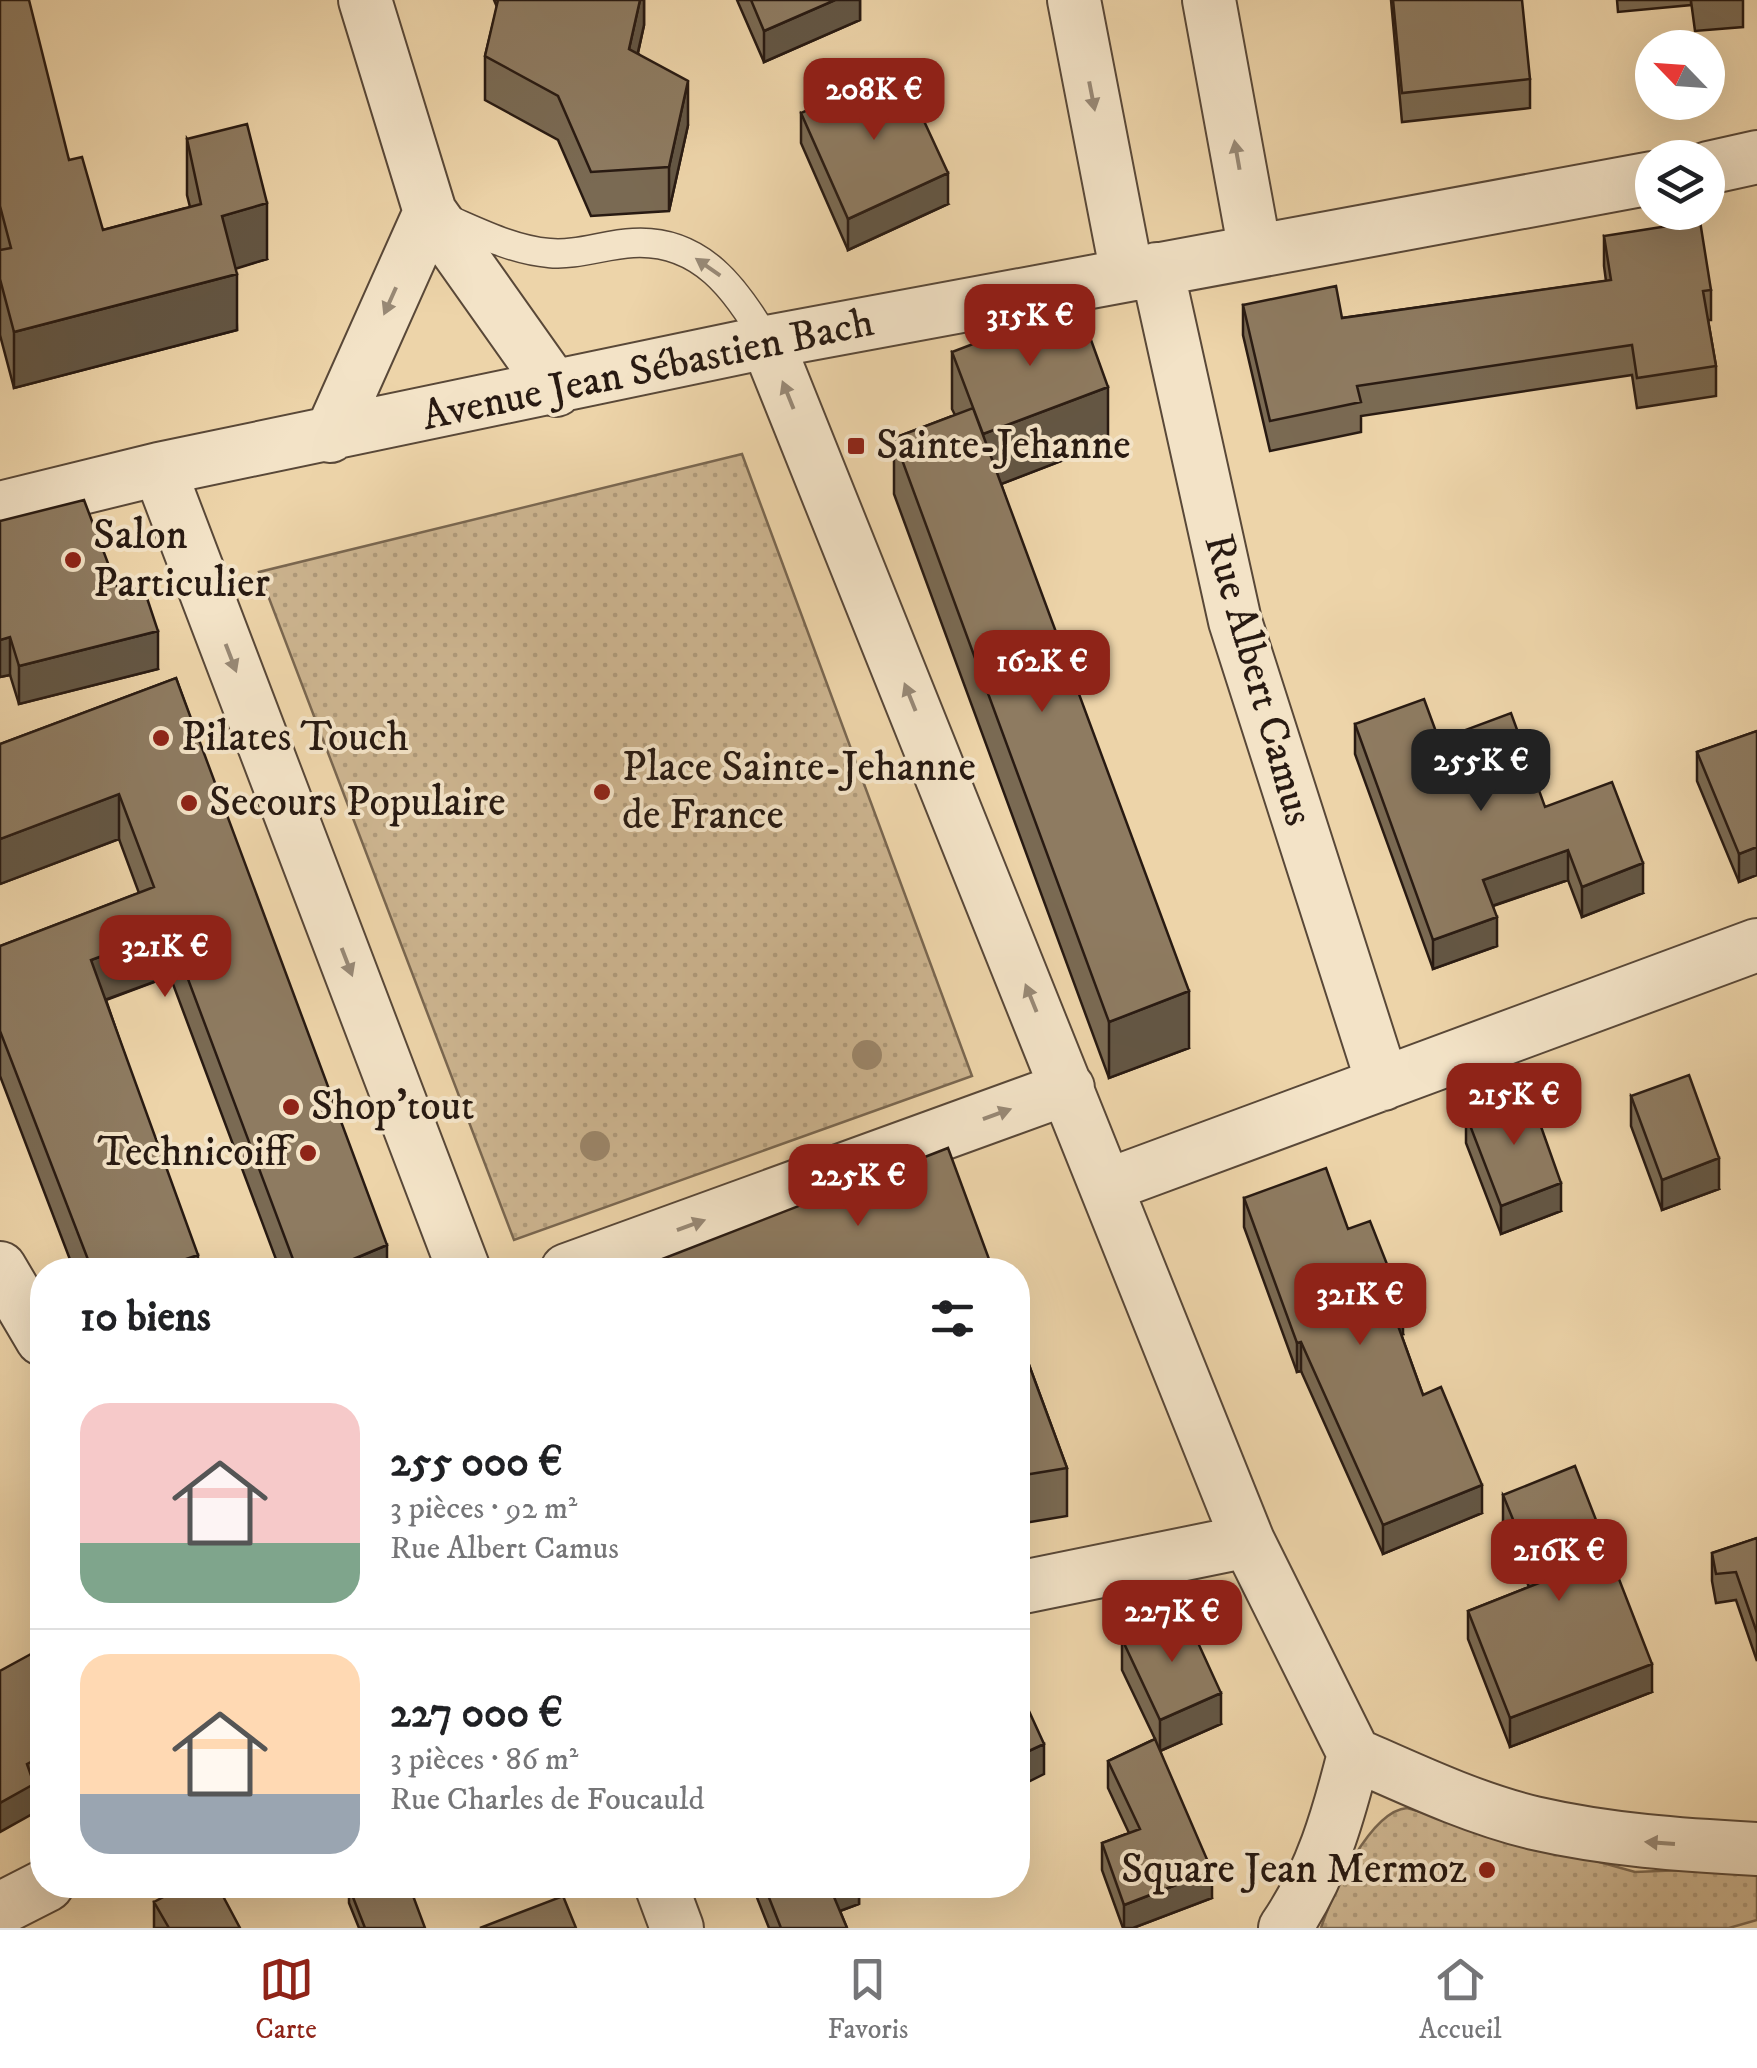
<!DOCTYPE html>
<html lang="fr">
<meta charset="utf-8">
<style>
body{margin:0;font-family:"IM FELL DW Pica",serif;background:#f2f2f2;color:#202124;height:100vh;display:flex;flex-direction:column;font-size:38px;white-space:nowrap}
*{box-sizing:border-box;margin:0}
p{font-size:32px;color:#757577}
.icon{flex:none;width:55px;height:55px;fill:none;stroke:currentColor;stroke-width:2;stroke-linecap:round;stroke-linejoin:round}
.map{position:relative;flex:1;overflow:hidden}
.drawer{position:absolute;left:30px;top:1258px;width:1000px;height:640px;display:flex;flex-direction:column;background:#fff;border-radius:40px;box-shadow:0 10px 40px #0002}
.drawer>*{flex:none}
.needle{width:65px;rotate:295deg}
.buttons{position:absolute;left:1635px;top:30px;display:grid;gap:20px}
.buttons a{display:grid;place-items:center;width:90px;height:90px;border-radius:50%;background:#fff;box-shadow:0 10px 40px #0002;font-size:50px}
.price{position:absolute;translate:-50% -85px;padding:0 22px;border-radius:20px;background:#8f2418;color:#fff;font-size:32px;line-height:65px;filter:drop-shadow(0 2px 5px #0008)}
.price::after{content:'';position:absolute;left:50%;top:60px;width:30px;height:22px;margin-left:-15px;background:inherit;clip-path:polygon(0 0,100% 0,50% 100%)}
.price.active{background:#222;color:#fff}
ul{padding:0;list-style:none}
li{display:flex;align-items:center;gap:30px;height:250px;padding:0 50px}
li+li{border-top:2px solid #e0e0e0}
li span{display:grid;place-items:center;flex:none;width:280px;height:200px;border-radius:30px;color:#555}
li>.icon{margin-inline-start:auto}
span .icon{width:120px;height:120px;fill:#fffc;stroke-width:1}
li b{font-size:42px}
h2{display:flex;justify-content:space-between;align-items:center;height:120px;padding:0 50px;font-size:42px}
.tab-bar{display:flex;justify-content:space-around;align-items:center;height:140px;border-top:2px solid #e0e0e0;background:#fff;font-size:28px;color:#757577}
.tab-bar a{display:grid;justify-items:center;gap:5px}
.tab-bar .active{color:#8f2418}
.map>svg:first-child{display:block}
.grass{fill:url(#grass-dots);stroke:#7a6750;stroke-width:2.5}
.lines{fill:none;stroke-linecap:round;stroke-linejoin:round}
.lane-casing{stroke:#594838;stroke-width:31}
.street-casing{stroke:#594838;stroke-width:56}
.lane{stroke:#f3e3c7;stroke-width:28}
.street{stroke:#f3e3c7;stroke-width:52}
.tree{fill:#9c876b}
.wall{fill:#7a6a53;stroke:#281a12;stroke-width:2.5}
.shaded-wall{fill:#635644;stroke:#281a12;stroke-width:2.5}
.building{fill:#8e7b61;stroke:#281a12;stroke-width:2.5}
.oneway{fill:#988976}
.poi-dot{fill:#8f2418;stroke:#f3e3c7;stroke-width:4}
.labels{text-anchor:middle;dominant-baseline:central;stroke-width:8;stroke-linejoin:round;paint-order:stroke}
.street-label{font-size:42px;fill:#281a12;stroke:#f3e3c7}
.poi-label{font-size:42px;fill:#281a12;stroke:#f3e3c7;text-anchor:start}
</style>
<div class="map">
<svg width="1757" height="1928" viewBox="0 0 1757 1928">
<defs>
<pattern id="grass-dots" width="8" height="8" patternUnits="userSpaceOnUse" patternTransform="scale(2.5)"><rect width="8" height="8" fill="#ccb48f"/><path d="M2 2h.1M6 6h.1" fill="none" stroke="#af9a7a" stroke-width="1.8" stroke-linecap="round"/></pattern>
</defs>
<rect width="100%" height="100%" fill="#edd4a9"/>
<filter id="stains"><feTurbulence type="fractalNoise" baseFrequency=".002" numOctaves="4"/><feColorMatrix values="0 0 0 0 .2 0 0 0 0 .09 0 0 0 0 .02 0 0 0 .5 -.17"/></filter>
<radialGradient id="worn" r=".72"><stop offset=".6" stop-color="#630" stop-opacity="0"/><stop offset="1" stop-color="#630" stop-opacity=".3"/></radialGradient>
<!-- grass -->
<path class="grass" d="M742 454 972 1076 514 1240 259 572Z
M1407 1808 1635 1872 1757 1867V1920L1729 1928H1321C1332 1894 1370 1811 1407 1808Z"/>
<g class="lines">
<!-- lane casing -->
<g class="lane-casing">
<path id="lane" d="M440 216C474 230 511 250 549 253 576 256 606 244 633 243 701 239 737 290 767 342"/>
</g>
<!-- street casing -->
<g class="street-casing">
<path id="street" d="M365 0 430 212 556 390
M1074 0 1127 274
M1209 0 1255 251
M1708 168 1757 157
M1157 269 1235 621 1383 1084
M767 342 1248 1541 1354 1754C1338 1817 1322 1874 1285 1928
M330 436 430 212
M159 469 464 1270
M0 508 159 469 767 342 1652 178
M1106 1186 1757 945
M0 1268 42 1339
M567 1270 1068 1088
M1018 1588 1248 1541
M1354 1754C1413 1780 1472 1808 1534 1823 1608 1840 1682 1845 1757 1849
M661 1885 677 1928
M0 1909 47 1885"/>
</g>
<!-- lane -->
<use href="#lane" class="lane"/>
<!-- street -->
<use href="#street" class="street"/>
</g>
<!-- trees -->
<g class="tree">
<circle cx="867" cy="1055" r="15"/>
<circle cx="595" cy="1146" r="15"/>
</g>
<!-- wall -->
<path class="wall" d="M0 0 69 160 103 230 190 207 187 195V139L267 259 235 268 237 330 14 388 0 335Z
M494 0H644V25L638 53 688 125 669 211 591 216 558 140 485 100V56L497 7Z
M737 0H860V20L764 62Z
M1391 0 1530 79V108L1402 122Z
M1617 0H1743V27L1695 31 1691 1V5L1618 12Z
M801 113 948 204 848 250 801 143Z
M1604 236 1711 290V320H1708L1716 366V396L1637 408 1632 375 1361 416V432L1270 451 1243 335V305L1342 318 1606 281 1604 266Z
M952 352 1108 443 1001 484 1189 1048 1109 1078 894 494V438L955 415 952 409Z
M0 521 120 595 158 669 19 704 10 675 0 677Z
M176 678 387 1270H280L170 976 106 1000 198 1270H74L0 1076V946L139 893 119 839 0 884V744Z
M1355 724 1439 740 1545 807 1643 893 1582 917 1568 880 1493 906 1497 946 1433 969 1355 754Z
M1757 731V875L1739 882 1697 781V752Z
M1631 1096 1719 1189 1662 1210 1631 1126Z
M1466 1115 1561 1211 1501 1234 1466 1143Z
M1244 1198 1348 1229 1403 1334H1401L1423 1395 1482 1513 1383 1554 1301 1371 1297 1372 1244 1227Z
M1018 1335 1067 1468V1516L1018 1524Z
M1503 1495 1652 1692 1510 1747 1468 1639V1611L1529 1587 1503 1524Z
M1757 1538V1661L1736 1600 1716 1603 1712 1581V1553Z
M1122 1639 1221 1724 1160 1751 1212 1898 1133 1928H1123L1102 1870V1843L1129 1833 1108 1788V1761L1155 1739 1122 1670Z
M752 1885H859V1904L840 1911 847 1928H769Z
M349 1887 425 1928H359L349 1903Z
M154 1902 240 1928H154Z"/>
<!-- shaded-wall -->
<path class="shaded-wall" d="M640 0H644V25L629 92V49Z
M835 0H860V20L764 62V31Z
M688 81V125L669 211V167Z
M948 173V204L848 250V219Z
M267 203V259L222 273V216Z
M237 274V330L14 388V332Z
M1108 387V443L983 491V434Z
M158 631V669L19 704V666Z
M10 637V675L0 677V640Z
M119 794V839L0 884V839Z
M1757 847V875L1739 882V854Z
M1568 850V880L1483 909V880Z
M1643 863V893L1582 917V887Z
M1497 917V946L1433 969V940Z
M170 931V976L91 1005V960Z
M1189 991V1048L1109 1078V1022Z
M1719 1158V1189L1662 1210V1180Z
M1561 1183V1211L1501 1234V1206Z
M387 1245V1270H344V1263Z
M198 1255V1270H154Z
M1403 1305V1334L1392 1338V1309Z
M1301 1342V1371L1297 1372V1343Z
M1482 1485V1513L1383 1554V1525Z
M1652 1664V1692L1510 1747V1718Z
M1221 1693V1724L1160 1751V1720Z
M1044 1744V1774L1018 1787V1756Z
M42 1756V1785L34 1789V1813L0 1832V1803L27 1764Z
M1212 1871V1898L1133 1928H1124V1905Z
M829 1885H859V1904L829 1915Z"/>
<!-- building -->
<path class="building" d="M0 0H29L69 160 82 157 103 230 201 204 187 139 247 124 267 203 222 216 237 274 14 332 0 279V250L11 248 0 206Z
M498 0H640L629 49 688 81 669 167 591 172 558 96 485 56Z
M751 0H835L764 31Z
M1393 0H1522L1530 79 1402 93Z
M899 67 948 173 848 219 801 113Z
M1700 221 1711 290 1703 291 1716 366 1637 378 1632 345 1357 386 1361 402 1270 421 1243 305 1336 286 1342 318 1611 280 1604 236Z
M1078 304 1108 387 983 434 952 352Z
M973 408 1189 991 1109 1022 894 438Z
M84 500 120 595 143 586 158 631 19 666 10 637 0 640V521Z
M176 678 387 1245 344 1263 347 1270H297L170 931 91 960 198 1255 154 1270H92L0 1031V946L154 887 119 794 0 839V744Z
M1424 699 1439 740 1511 713 1545 807 1612 782 1643 863 1582 887 1568 850 1483 880 1497 917 1433 940 1355 724Z
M1757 731V847L1739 854 1697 752Z
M1689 1075 1719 1158 1662 1180 1631 1096Z
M1528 1090 1561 1183 1501 1206 1466 1115Z
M948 1148 993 1270H634Z
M1326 1168 1348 1229 1370 1221 1403 1305 1392 1309 1423 1395 1441 1387 1482 1485 1383 1525 1301 1342 1297 1343 1244 1198Z
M1018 1335 1067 1468 1018 1476Z
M1575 1466 1652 1664 1510 1718 1468 1611 1539 1583 1503 1495Z
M1757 1538V1633L1736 1572 1716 1574 1712 1553Z
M1183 1610 1221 1693 1160 1720 1122 1639Z
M42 1648V1756L27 1764 34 1784 0 1803V1671Z
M1018 1687 1044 1744 1018 1756Z
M1155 1739 1212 1871 1124 1905 1102 1843 1140 1829 1108 1761Z
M186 1885H217L240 1928H169L154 1902Z
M355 1885H409L425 1928H365L349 1887Z
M764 1885H829L847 1928H781Z
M563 1896 576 1928H480Z"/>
<!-- one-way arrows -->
<defs><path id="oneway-solid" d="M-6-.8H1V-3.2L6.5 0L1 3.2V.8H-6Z" transform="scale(2.5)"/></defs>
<g class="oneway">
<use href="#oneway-solid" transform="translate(1092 96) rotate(79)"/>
<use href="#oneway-solid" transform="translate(1237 155) rotate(-100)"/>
<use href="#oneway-solid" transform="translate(708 267) rotate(-145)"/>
<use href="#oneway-solid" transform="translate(390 301) rotate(114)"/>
<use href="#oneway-solid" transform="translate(788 395) rotate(-112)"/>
<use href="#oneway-solid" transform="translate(231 658) rotate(69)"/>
<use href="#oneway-solid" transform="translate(910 697) rotate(-112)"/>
<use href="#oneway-solid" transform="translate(347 962) rotate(69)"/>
<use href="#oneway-solid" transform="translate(1031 998) rotate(-112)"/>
<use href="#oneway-solid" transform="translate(997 1114) rotate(-20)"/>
<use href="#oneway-solid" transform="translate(691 1225) rotate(-20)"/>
<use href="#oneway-solid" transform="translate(1660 1843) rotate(-176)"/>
</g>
<!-- markers -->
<g class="poi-dot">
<rect x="846" y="436" width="20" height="20" rx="5"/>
<circle cx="73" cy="560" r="10"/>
<circle cx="161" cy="738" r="10"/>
<circle cx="602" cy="792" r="10"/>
<circle cx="189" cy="803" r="10"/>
<circle cx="291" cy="1107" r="10"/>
<circle cx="308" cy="1153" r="10"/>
<circle cx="1487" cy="1870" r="10"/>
</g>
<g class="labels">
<!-- street labels -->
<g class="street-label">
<text transform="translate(648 370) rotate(-12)">Avenue Jean Sébastien Bach</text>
<text transform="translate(1258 680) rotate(74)">Rue Albert Camus</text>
</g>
<!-- poi labels -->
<g class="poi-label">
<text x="876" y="446">Sainte-Jehanne</text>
<text x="93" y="536">Salon<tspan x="93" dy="48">Particulier</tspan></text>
<text x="181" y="738">Pilates Touch</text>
<text x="622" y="768">Place Sainte-Jehanne<tspan x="622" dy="48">de France</tspan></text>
<text x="209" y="803">Secours Populaire</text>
<text x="311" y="1107">Shop'tout</text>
<text x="288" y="1153" text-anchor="end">Technicoiff</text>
<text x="1467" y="1870" text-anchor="end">Square Jean Mermoz</text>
</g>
</g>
<rect width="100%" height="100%" filter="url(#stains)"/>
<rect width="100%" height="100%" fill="url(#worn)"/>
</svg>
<div class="buttons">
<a><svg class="needle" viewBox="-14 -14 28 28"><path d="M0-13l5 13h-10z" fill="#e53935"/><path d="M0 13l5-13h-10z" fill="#757577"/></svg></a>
<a><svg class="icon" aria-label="layers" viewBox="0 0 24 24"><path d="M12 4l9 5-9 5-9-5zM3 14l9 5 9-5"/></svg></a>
</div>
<b class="price" style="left:874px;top:143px">208K €</b>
<b class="price" style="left:1030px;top:369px">315K €</b>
<b class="price" style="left:1042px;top:715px">162K €</b>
<b class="price active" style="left:1481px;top:814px">255K €</b>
<b class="price" style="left:165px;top:1000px">321K €</b>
<b class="price" style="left:1514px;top:1148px">215K €</b>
<b class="price" style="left:858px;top:1229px">225K €</b>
<b class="price" style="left:1360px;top:1348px">321K €</b>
<b class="price" style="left:1559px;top:1604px">216K €</b>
<b class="price" style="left:1172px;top:1665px">227K €</b>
<section class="drawer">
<h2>10 biens<svg class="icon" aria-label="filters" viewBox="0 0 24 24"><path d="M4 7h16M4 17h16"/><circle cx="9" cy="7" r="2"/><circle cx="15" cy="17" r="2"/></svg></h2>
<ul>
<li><span style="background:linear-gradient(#f6c9c9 70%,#7fa58c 0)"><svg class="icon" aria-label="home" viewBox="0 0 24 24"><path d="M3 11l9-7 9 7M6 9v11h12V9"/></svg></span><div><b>255 000 €</b><p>3 pièces · 92 m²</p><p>Rue Albert Camus</p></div></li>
<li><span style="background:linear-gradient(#ffd9b3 70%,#9aa5b1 0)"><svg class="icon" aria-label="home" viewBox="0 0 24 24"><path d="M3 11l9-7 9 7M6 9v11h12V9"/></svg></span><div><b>227 000 €</b><p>3 pièces · 86 m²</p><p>Rue Charles de Foucauld</p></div></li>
</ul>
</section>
</div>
<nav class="tab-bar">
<a class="active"><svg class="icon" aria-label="map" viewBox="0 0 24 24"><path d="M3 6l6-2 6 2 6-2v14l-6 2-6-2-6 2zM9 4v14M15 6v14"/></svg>Carte</a>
<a><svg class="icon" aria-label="saved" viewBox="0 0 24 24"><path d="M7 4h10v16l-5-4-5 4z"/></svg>Favoris</a>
<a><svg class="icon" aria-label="home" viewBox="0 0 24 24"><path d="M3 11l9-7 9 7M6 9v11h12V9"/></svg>Accueil</a>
</nav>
